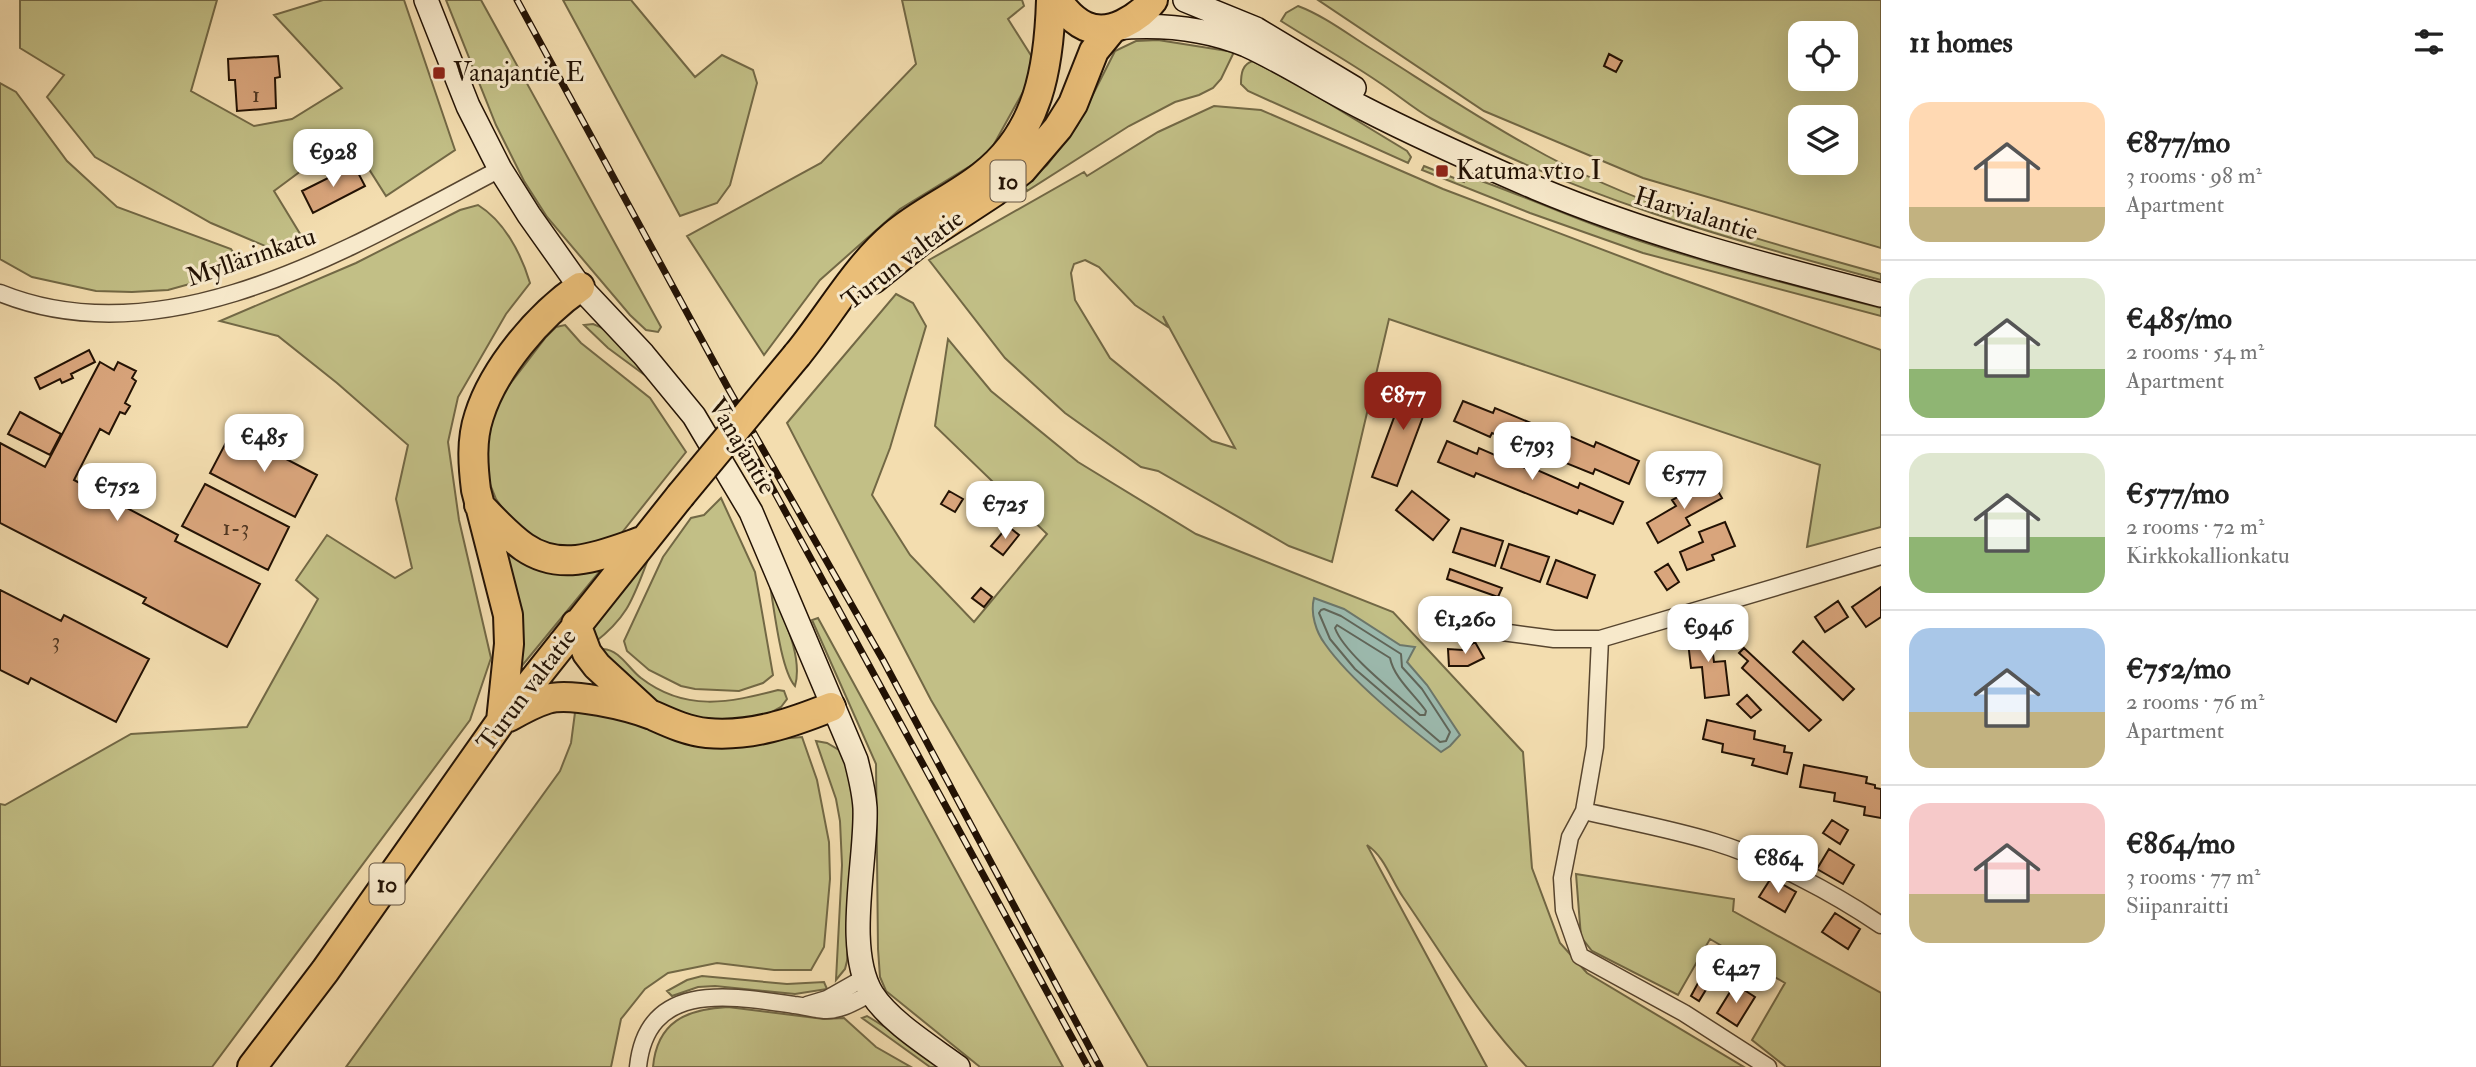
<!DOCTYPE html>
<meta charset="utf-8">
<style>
body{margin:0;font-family:"IM FELL Double Pica",serif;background:#f2f2f2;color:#222;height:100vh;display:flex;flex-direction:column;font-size:26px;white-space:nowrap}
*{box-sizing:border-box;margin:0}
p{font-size:23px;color:#767676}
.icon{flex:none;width:38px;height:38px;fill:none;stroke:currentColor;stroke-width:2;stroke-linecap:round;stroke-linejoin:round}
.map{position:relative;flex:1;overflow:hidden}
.sheet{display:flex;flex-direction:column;background:#fff;width:595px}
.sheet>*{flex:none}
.tools{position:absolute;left:1788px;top:21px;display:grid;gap:14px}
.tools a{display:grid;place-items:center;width:70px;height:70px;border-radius:14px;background:#fff;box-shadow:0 7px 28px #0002;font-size:35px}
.price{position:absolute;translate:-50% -60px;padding:0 16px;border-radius:14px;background:#fff;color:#222;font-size:23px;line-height:46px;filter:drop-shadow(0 2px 4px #0008)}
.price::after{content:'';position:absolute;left:50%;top:42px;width:21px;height:16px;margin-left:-10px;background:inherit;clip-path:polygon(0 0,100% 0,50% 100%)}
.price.on{background:#8f2418;color:#fff}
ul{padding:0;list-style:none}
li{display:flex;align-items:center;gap:21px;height:175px;padding:0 28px}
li+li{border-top:2px solid #e0e0e0}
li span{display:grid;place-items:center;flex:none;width:196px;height:140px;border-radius:21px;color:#555}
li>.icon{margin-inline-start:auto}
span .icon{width:84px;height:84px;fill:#fffc;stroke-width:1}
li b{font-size:30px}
h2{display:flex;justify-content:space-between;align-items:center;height:84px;padding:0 28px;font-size:30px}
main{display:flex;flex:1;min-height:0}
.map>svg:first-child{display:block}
.green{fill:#c2bf86;stroke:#726845;stroke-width:2;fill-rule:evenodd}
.water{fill:#9cbbb0;stroke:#6c776b;stroke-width:2}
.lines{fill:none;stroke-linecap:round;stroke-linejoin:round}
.shore{stroke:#60665a;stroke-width:2}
.building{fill:#d9a57c;stroke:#231204;stroke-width:2}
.street-casing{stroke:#57452f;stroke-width:19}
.secondary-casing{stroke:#231204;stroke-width:26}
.highway-casing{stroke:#231204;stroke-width:32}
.street{stroke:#f7e9cb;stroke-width:16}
.secondary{stroke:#f7e9cb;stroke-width:23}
.highway{stroke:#eabe78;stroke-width:28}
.rail-casing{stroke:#231204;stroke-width:7}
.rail{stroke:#f7e9cb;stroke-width:4.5;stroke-dasharray:13;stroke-linecap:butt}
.highway-bridge-casing{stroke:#231204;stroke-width:32;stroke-linecap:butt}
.highway-bridge{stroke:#eabe78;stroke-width:28}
.poi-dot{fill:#8f2418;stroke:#f7e9cb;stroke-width:2.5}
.labels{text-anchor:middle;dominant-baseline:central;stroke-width:6;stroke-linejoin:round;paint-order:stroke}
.number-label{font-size:23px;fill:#503722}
.shield{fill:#f7e9cb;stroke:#635240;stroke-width:2}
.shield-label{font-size:24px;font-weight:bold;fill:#231204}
.poi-label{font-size:26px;fill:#231204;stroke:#f7e9cb;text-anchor:start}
.street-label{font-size:26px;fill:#231204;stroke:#f7e9cb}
</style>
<main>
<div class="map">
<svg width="1881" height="1067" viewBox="0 0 1881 1067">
<rect width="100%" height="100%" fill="#f3ddaf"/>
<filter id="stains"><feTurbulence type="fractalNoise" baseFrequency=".00286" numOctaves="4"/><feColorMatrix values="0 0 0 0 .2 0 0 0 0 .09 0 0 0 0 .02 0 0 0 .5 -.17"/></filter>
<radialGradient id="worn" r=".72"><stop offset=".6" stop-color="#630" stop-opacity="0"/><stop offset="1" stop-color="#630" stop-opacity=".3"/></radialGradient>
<!-- green -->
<path class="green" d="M20 0H217L191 91 254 126 292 119 342 88 274 15 323 0H404L455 150 386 196 348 136 274 191 305 242 284 254 211 223 95 157 47 97 64 75 20 48Z
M446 0H481L661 327 658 332 646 330 630 315 547 217 524 181 496 125Z
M563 0H631L695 77 722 55 753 70 757 83 730 185 717 203 680 216Z
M902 0H1022L1024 6 1008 19 1032 57 1029 81 988 155 900 209 820 280 764 355 687 236 821 163 916 64Z
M1318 0H1881V248L1643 178 1484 111ZM1801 33H1846V79H1801ZM1801 117H1846V163H1801Z
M1298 6C1322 15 1345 32 1367 46 1420 79 1473 115 1529 146 1639 209 1760 240 1881 274V280C1727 239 1574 196 1432 119 1414 109 1398 95 1380 83 1348 61 1314 42 1281 21L1286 13Z
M1158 40 1234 52 1221 79 1213 88 1199 95 1175 102 1129 126 1027 191 1024 185 1047 165 1077 126 1115 51 1136 41Z
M1253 61 1300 86 1407 151 1411 157 1408 163 1248 91 1241 84C1241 74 1242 64 1253 61Z
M0 83 16 92 67 161 117 207 231 249 244 269 168 290 132 292 96 291 32 277 0 259Z
M1214 106 1261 110 1443 189 1664 273 1881 350V527L1807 547 1820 465 1389 319 1332 562 1289 546 1158 471 1141 467 1065 413 1005 358 929 260 1084 172 1087 176 1158 132ZM1085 260 1099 267 1135 305 1168 327 1163 316 1235 448 1212 441 1110 358 1075 300 1071 273 1074 264Z
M1424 166 1464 182 1467 176C1521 194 1573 219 1628 237 1711 265 1796 286 1881 308V316L1643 253 1530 213 1422 170Z
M478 205C504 221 521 253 530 283L506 314 458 397 448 442 459 520 491 658 470 720 212 1067H0V804L5 805 131 734 247 727 318 599 296 580 327 535 395 578 412 568 396 499 408 445 337 383 278 336 220 321 356 263 460 210Z
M896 294 913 303 926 326 890 448 872 495 910 555 974 622 1047 534 935 426 948 339 991 391 1078 462 1196 534 1393 612 1523 752 1532 868 1560 943 1587 973 1744 1067H1527C1479 1017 1443 955 1403 897 1391 880 1385 857 1367 845L1487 1067H1148L931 700 787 423Z
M593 324C617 332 632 355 646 376L608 348 584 325Z
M565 325 581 343 650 398 686 452 620 535 597 545 575 547 550 545 534 538 514 525 496 499 490 484 485 460 487 437 497 401 546 337 556 327Z
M721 498 755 572 773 675 763 683 739 691 695 689 681 686 649 670 627 651 624 641 663 557 691 518 704 515Z
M496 533 597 568 600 571 516 673Z
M649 557C633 598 629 616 594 643L593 630 599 619Z
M769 580C780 611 804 655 795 686 780 669 774 605 769 580Z
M818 618 1063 1067H980L886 991 880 977 878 949 876 764 812 620Z
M603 649C620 650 628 668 641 678 685 712 729 703 778 690L784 691 787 699 781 707 759 719 714 724 664 711 597 652Z
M576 705 616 713 701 746 802 737 817 780 829 842 830 879 824 947 811 970H774L717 963 668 973 645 989 621 1019 611 1067H346L560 771 571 743Z
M816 741 827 743 844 753 855 788 847 961 845 969 836 980 842 865 840 821 836 799Z
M1576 874 1734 899 1733 911 1881 993V1067H1786L1752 1040 1785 983 1710 939 1678 995 1592 951 1581 937Z
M702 976 787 984 824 982 827 989 795 994 715 986 698 987 672 996 667 991 687 980Z
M728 1007 824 1019 844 1018 876 1047 911 1067H653C657 1022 686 1009 728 1007Z
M867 1016 906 1040 943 1067H930L862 1018Z"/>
<!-- water -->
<path class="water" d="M1314 598 1344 609 1400 645 1415 647 1407 662 1427 685 1460 735 1450 746 1441 752C1405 724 1351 681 1325 644 1316 632 1310 613 1314 598Z"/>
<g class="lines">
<!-- shore -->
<path class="shore" d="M1324 609 1341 616 1401 654 1402 667 1422 689 1450 732 1446 741 1440 742 1355 669 1330 639 1319 613 1321 610Z
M1337 625 1390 658C1394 678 1414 694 1426 711L1425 715H1420C1399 696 1344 654 1335 628Z"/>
</g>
<!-- building -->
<path class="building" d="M1609 54 1622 61 1616 72 1604 66Z
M278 56 280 77 275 78 276 108 237 111 235 80H229L228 59Z
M354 165 365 186 313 213 302 191Z
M89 350 95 362 71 374 73 378 62 383 60 379 40 389 35 378Z
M100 362 114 370 118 362 136 371 132 378 136 381 125 403 130 406 125 414 120 412 109 434 100 429 74 480 178 535 175 541 260 584 227 647 143 603 146 598 0 523V443L45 467Z
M1409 377 1434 387 1397 486 1372 477Z
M1463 401 1493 413 1495 408 1550 431 1551 428 1594 447 1596 442 1639 461 1629 484 1595 469 1593 474 1492 433 1490 437 1454 421Z
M20 412 61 434 50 455 8 434Z
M232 431 317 475 295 517 210 473Z
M1447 441 1477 454 1479 448 1534 472 1535 469 1578 488 1580 483 1623 502 1613 524 1579 510 1577 514 1476 473 1474 477 1438 462Z
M1711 479 1722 498 1686 518 1690 525 1658 543 1647 523 1676 506 1672 500Z
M205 484 289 527 268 570 182 526Z
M949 491 963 499 955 512 941 504Z
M1412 491 1449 520 1433 540 1396 510Z
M1725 522 1735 546 1712 555 1714 560 1687 570 1680 552 1703 542 1699 532Z
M1008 526 1019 535 1003 555 991 546Z
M1461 528 1503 541 1495 566 1453 552Z
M1509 544 1549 557 1540 582 1501 568Z
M1556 560 1595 575 1587 598 1547 584Z
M1668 564 1679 582 1667 590 1655 572Z
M1450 569 1502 588 1498 597 1447 579Z
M1881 587V617L1866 627 1852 607Z
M981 588 992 597 984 607 972 598Z
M0 590 61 621 64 615 149 659 116 722 31 678 28 684 0 670Z
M1838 601 1848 617 1825 632 1815 617Z
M1710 630 1714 662 1725 661 1729 695 1705 698 1702 667 1691 668 1687 633Z
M1803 641 1854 689 1843 700 1793 652Z
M1475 642 1484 658 1468 666H1449L1448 649 1463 650Z
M1744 648 1821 720 1809 731 1742 668 1748 661 1739 653Z
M1747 695 1761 710 1751 718 1737 704Z
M1707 720 1755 731 1754 739 1785 746 1784 752 1792 753 1787 774 1752 765 1754 759 1722 752 1723 744 1703 739Z
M1804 765 1867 777 1866 783 1875 785V788L1881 789V818L1864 815 1865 807 1834 801 1835 793 1800 787Z
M1832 820 1848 830 1840 844 1823 833Z
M1829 849 1854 865 1843 884 1817 869Z
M1771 878 1796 892 1785 912 1759 897Z
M1835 913 1860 929 1848 949 1822 932Z
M1698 983 1707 988 1699 1001 1691 996Z
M1735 984 1755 997 1737 1026 1717 1013Z"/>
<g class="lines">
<!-- street casing -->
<g class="street-casing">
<path id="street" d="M0 293C168 361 355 245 500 169
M1489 626 1494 631 1554 639H1600L1881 556
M1600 639 1595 747 1584 811 1570 837 1562 878 1564 910 1580 956 1684 1013 1768 1067
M1584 811C1627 821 1671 829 1714 842 1770 859 1832 892 1881 925
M807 1005 827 999 864 978
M638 1067C647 979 732 996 794 1005 805 1006 816 1010 827 1010 843 1010 857 1000 872 993"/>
</g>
<!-- secondary casing -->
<g class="secondary-casing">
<path id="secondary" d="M426 0 468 106 500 169 529 215 580 287 643 354 694 416 751 512 856 760C860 776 864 791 865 808 867 860 844 948 872 994 890 1022 931 1047 958 1067
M1185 0 1256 29 1354 88
M1115 28C1158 24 1205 28 1246 45 1286 63 1323 88 1363 108 1419 137 1478 163 1536 188 1648 235 1764 265 1881 295"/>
</g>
<!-- highway casing -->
<g class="highway-casing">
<path id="highway" d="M1057 0C1074 24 1094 38 1123 24 1135 18 1145 11 1153 0
M873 279 924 238 994 192 1022 170 1058 128 1073 104 1094 51 1112 29
M797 355C829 316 855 268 894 235 921 212 954 198 982 176 1039 132 1049 67 1051 0
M479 505C493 519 507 535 524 547 563 574 604 554 645 540
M576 624 587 653 597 666 647 712
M509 717C521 710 534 703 547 699 570 692 629 706 652 715 670 723 687 731 707 733 751 737 791 723 831 707
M501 721 509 644 508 615 476 490C473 466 471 440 479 416 494 368 539 315 580 287
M252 1067 325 971 501 721 680 496"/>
</g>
<!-- street -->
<use href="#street" class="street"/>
<!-- secondary -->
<use href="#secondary" class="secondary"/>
<!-- highway -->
<use href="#highway" class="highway"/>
<!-- rail casing -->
<g class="rail-casing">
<path id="rail" d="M517 0 728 388 883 660 1100 1067
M738 425 1088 1067"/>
</g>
<!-- rail -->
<use href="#rail" class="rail"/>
<!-- highway-bridge casing -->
<g class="highway-bridge-casing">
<path id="highway-bridge" d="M680 496 797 355"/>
</g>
<!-- highway-bridge -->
<use href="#highway-bridge" class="highway-bridge"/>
</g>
<!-- markers -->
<g class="poi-dot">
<rect x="432" y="66" width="14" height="14" rx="3.5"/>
<rect x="1435" y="164" width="14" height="14" rx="3.5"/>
</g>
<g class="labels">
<!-- number labels -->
<g class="number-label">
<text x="256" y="94">1</text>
<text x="236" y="527">1-3</text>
<text x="56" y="640">3</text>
</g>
<!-- shield labels -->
<g class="shield">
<rect x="990.5" y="160.5" width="35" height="41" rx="5"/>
<rect x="369.5" y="863.5" width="35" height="41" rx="5"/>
</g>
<g class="shield-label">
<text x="1008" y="181">10</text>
<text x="387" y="884">10</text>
</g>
<!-- poi labels -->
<g class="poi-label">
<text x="453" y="73">Vanajantie E</text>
<text x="1456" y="171">Katuma vt10 I</text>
</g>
<!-- street labels -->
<g class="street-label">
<text transform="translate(1696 214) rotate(17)">Harvialantie</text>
<text transform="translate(251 257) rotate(-19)">Myllärinkatu</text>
<text transform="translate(903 260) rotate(-38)">Turun valtatie</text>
<text transform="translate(742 446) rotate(59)">Vanajantie</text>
<text transform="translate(527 690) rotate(-53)">Turun valtatie</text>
</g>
</g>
<rect width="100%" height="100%" filter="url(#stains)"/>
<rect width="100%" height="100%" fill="url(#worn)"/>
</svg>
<div class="tools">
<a><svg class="icon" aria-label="locate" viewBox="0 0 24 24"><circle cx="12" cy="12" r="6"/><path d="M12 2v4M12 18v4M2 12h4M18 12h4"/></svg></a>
<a><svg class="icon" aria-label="layers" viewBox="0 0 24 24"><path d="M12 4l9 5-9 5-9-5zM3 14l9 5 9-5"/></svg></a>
</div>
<b class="price" style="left:333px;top:189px">€928</b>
<b class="price on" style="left:1403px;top:432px">€877</b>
<b class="price" style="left:264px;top:474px">€485</b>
<b class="price" style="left:1532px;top:482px">€793</b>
<b class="price" style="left:1684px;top:511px">€577</b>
<b class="price" style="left:117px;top:523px">€752</b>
<b class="price" style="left:1005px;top:541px">€725</b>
<b class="price" style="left:1465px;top:656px">€1,260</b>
<b class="price" style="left:1708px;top:664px">€946</b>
<b class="price" style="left:1778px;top:895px">€864</b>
<b class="price" style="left:1736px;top:1005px">€427</b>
</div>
<section class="sheet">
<h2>11 homes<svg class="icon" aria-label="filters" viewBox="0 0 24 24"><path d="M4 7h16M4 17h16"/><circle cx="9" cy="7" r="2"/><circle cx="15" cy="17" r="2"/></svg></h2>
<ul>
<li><span style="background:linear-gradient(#ffd9b3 75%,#c2b280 0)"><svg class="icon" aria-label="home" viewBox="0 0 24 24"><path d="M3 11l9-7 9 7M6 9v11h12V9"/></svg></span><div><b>€877/mo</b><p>3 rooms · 98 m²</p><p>Apartment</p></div></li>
<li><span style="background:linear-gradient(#dfe7d0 65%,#8fb573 0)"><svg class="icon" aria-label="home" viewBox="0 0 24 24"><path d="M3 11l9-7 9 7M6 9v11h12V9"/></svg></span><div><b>€485/mo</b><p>2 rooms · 54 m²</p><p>Apartment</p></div></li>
<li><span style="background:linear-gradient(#dfe7d0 60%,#8fb573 0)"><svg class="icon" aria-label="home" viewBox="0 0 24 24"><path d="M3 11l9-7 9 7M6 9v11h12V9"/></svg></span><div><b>€577/mo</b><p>2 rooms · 72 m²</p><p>Kirkkokallionkatu</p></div></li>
<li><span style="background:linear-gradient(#a9c7e8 60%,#c2b280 0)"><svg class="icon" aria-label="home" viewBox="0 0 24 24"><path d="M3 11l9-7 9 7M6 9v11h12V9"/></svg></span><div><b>€752/mo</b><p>2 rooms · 76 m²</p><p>Apartment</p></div></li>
<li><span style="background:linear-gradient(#f6c9c9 65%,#c2b280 0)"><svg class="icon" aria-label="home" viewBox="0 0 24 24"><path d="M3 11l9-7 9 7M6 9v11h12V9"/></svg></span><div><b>€864/mo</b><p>3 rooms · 77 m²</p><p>Siipanraitti</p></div></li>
</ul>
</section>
</main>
